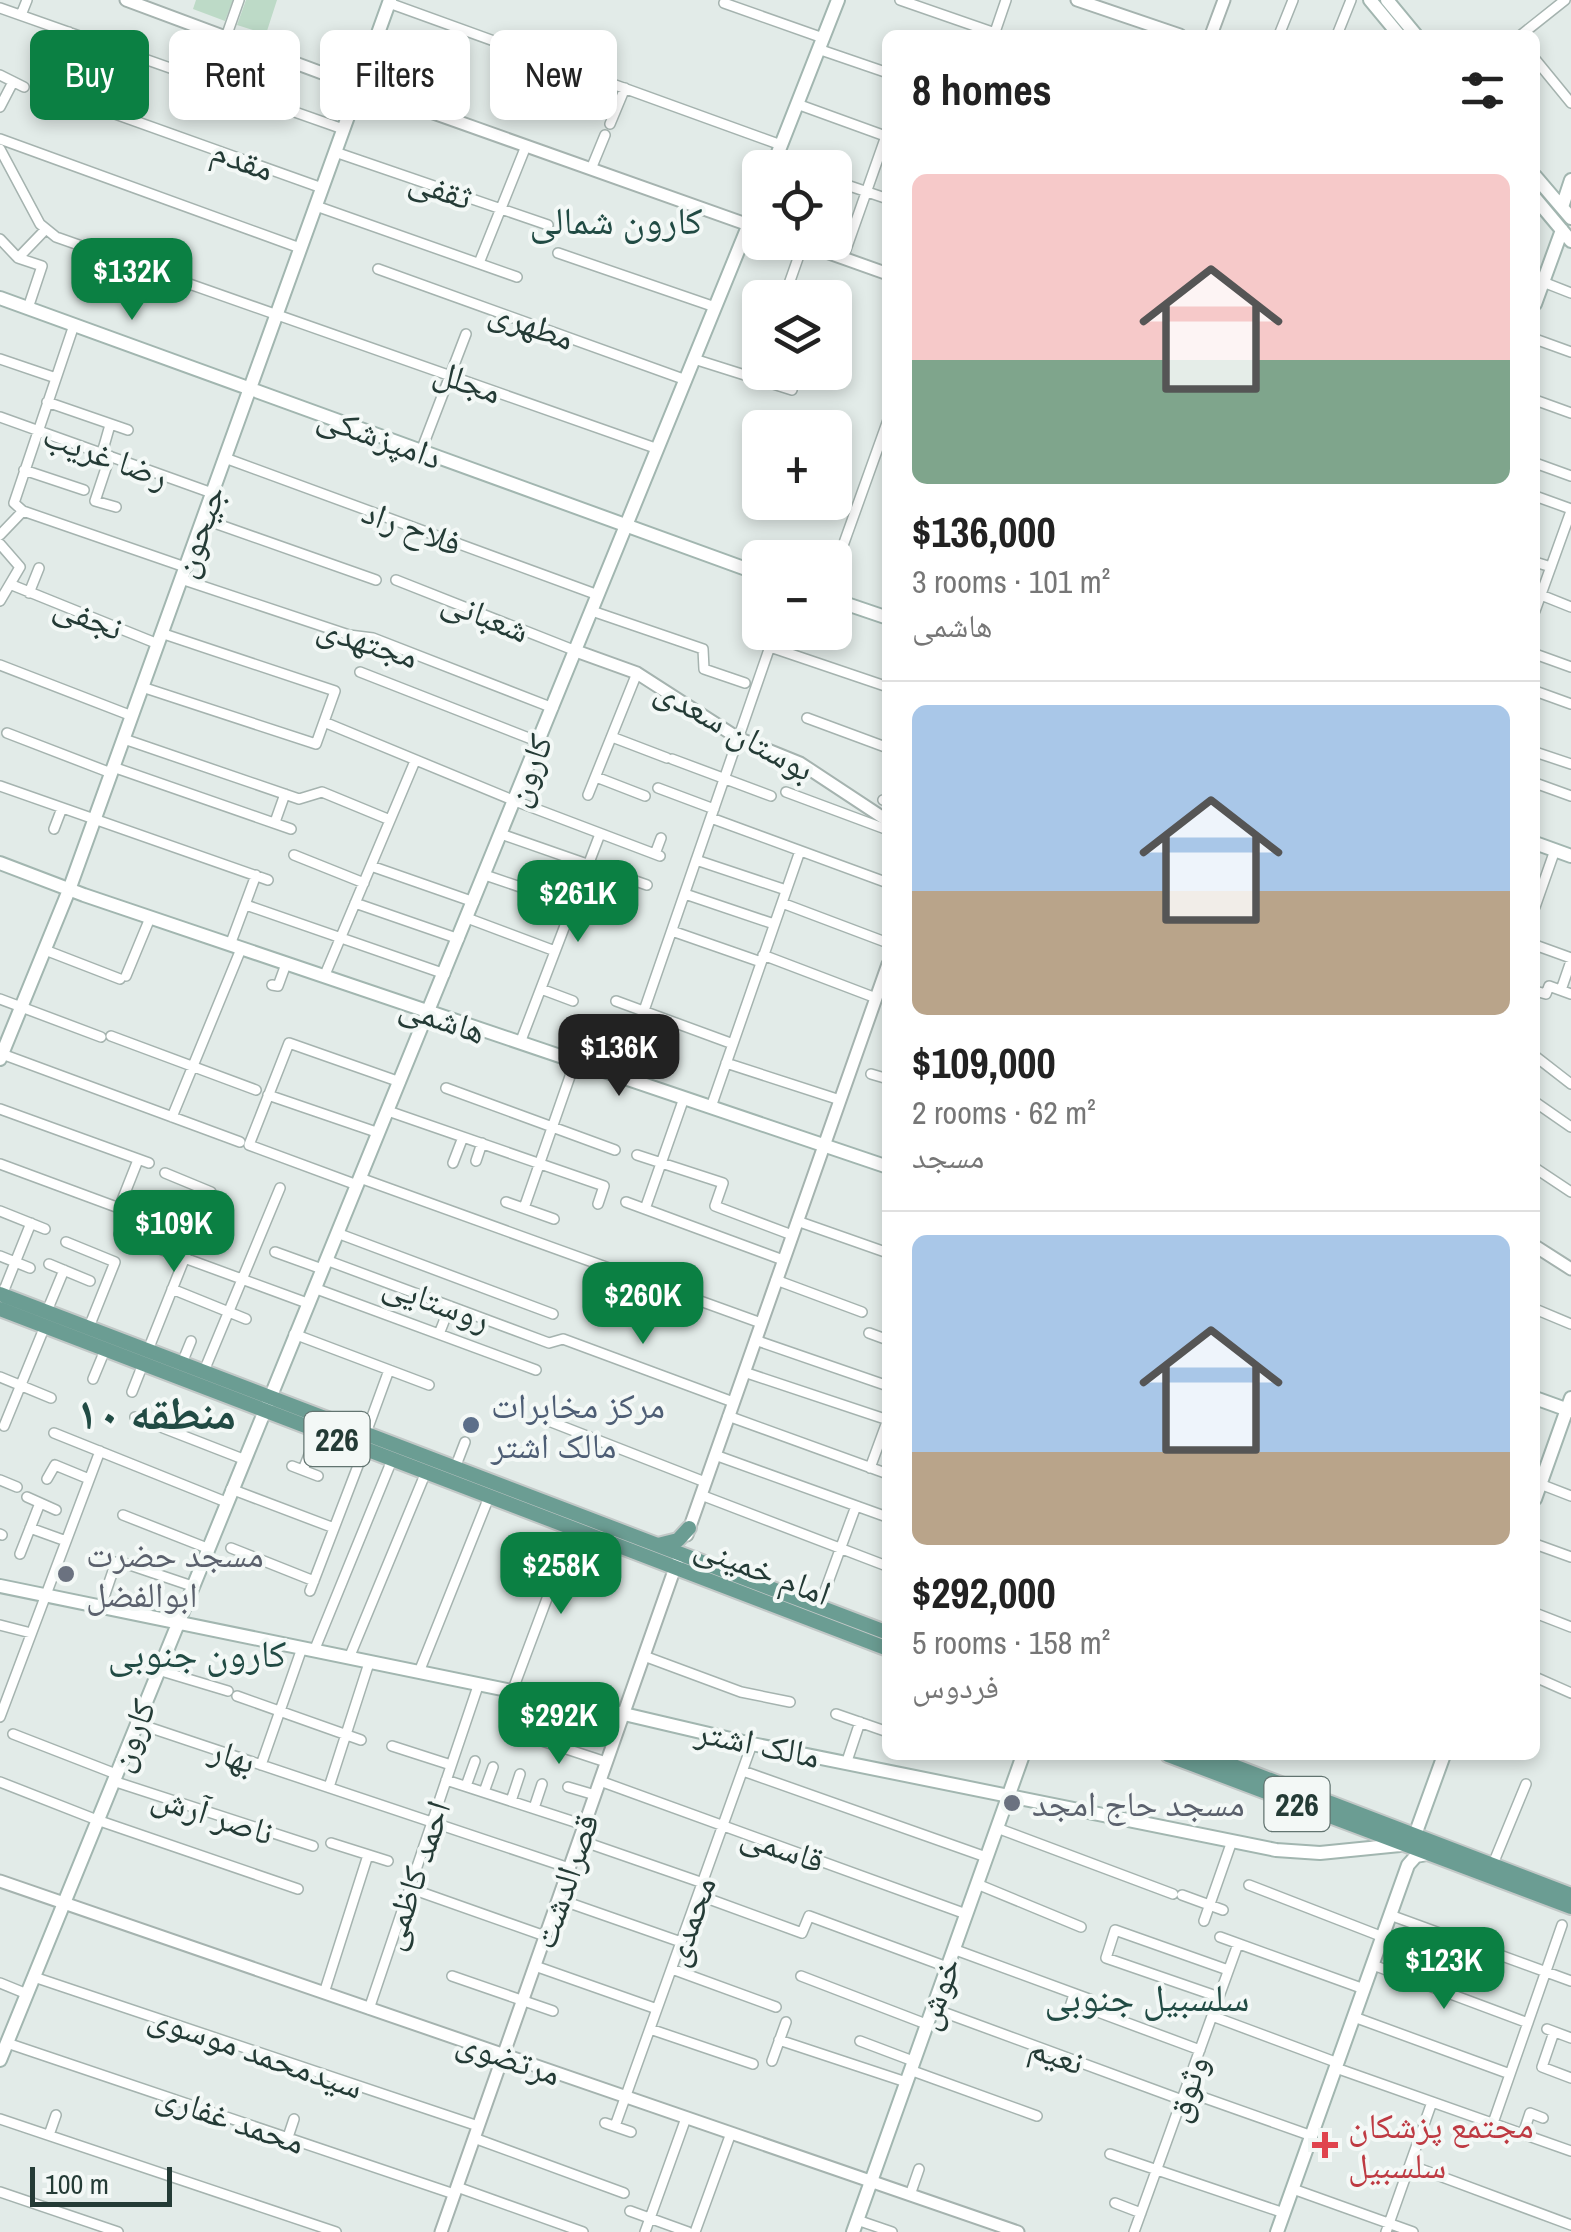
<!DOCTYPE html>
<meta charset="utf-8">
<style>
body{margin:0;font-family:"Archivo Narrow","Noto Naskh Arabic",sans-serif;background:#f2f2f2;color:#222;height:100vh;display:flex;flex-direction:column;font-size:38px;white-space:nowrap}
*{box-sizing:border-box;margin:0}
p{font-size:32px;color:#767676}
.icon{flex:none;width:55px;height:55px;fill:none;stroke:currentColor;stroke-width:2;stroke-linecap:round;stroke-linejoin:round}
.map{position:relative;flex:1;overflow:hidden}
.side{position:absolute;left:882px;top:30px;width:658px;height:1730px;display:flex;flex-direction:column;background:#fff;border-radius:15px;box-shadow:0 5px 15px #0003}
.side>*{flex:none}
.hud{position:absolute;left:30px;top:30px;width:702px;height:90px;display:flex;gap:20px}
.fabs{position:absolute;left:742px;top:150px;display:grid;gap:20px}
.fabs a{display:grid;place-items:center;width:110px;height:110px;border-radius:15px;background:#fff;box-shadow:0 5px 15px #0003;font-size:50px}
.scale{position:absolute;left:30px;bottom:25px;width:142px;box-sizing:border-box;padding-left:10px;border:5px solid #243b36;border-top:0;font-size:28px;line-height:35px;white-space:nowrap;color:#243b36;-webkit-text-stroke:8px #f3f8f6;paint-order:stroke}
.price{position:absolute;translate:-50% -85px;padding:0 22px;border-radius:20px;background:#0b8043;color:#fff;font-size:32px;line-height:65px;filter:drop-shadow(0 2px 5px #0008)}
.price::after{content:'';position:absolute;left:50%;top:60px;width:30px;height:22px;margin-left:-15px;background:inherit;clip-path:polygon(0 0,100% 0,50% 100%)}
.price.current{background:#222;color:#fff}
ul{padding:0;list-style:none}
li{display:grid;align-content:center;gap:20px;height:530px;padding:0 30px}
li+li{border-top:2px solid #e0e0e0}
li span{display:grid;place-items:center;height:310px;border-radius:15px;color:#555}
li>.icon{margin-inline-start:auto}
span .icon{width:180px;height:180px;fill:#fffc;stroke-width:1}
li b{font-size:42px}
h2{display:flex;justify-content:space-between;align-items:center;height:120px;padding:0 30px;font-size:42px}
.chip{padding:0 35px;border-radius:15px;background:#fff;box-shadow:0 5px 15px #0003;font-size:35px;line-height:90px}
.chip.current{background:#0b8043;color:#fff}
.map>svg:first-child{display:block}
.green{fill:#bddac7}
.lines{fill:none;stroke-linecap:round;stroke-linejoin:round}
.minor-casing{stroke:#a5b3af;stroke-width:12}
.tertiary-casing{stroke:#a5b3af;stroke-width:15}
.secondary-casing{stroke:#a2b6b0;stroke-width:16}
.primary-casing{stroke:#c2c8c7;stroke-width:18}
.minor{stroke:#fff;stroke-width:9}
.tertiary{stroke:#fff;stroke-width:11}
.secondary{stroke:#fff;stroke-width:12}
.primary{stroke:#6b9d93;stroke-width:14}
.service-dot{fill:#5c6f8a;stroke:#f3f8f6;stroke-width:4}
.worship-dot{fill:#6b7280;stroke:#f3f8f6;stroke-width:4}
.health-dot{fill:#e0444e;stroke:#f3f8f6;stroke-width:4}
.labels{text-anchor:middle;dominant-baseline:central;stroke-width:8;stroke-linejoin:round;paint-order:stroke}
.shield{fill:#f3f8f6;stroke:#627470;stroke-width:2.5}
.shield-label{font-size:32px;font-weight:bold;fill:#243b36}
.street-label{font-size:35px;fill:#243b36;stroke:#f3f8f6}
.service-label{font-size:35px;fill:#4e5e75;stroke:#f3f8f6;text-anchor:start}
.worship-label{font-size:35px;fill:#5b616d;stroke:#f3f8f6;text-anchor:start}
.health-label{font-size:35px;fill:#be3a42;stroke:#f3f8f6;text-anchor:start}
.neighbourhood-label{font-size:38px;fill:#214b44;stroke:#f3f8f6}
.district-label{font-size:45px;font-weight:bold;fill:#214b44;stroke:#f3f8f6}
</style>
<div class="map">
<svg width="1571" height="2232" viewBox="0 0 1571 2232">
<rect width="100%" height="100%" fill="#e2ebe8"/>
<!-- green -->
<path class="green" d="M196 0H233L225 21 193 9Z
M246 0H277L266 34 237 25Z"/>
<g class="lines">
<!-- minor casing -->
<g class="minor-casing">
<path id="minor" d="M900 0 995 33
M389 3 781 145
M724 3 823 38
M0 8 343 129
M21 15 27 0
M994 35 1006 0
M1279 35 1293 0
M1337 35 1351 0
M1521 35 1565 0
M226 37 239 0
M818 49 888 73
M1535 59 1571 103
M0 75 24 87
M37 86 322 188
M49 91 69 32
M797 104 888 137
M0 107 13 82
M610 124 625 88
M0 139 300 248
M0 149 40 224 56 237 658 449
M335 152 548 225
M775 159 798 168
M591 169 605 135
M835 181 888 199
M316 206 517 277
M0 239 18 258
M558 253 715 307
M843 258 886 136
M479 263 526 146
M378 269 686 380
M1543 282 1571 293
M784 298 803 244
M28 308 42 266 18 258 45 230
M74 325 14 503 23 511 185 567
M1535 339 1571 352
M0 359 56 378
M694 359 792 390
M754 377 760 361
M1535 400 1571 413
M47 402 128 430
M0 417 212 493
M421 451 466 334
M102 453 110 425
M110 456 95 501 116 507
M225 458 598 595
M1535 463 1571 476
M24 470 84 490
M1535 496 1571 509
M203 519 376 580
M0 535 23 511
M0 544 20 567 0 601
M1535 562 1551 567
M835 568 888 420
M181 579 349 635 373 638 553 708
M396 580 576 651
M12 585 158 644
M29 593 39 568
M1541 595 1571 607
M592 611 703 649 704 669 745 683
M1535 611 1571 511
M770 647 888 687
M1535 654 1571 667
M0 665 132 716
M360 672 539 742
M142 687 316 744 335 691 161 633
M1535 691 1571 704
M807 718 888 748
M324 722 515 801 660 856
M7 733 111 773
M612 737 667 758
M124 739 299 799 322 792 390 820
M1535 752 1571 764
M672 759 771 796
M113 767 291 829
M596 777 645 796
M1535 783 1571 796
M0 786 268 880
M658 788 714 809
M786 792 888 830
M588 795 637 673
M883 800 888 802
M711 818 888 883
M275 822 285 794
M54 829 62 808
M501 834 647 885
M655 854 661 838
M294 855 364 883
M696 860 786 890
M371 866 474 902
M485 875 603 915
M685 894 774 924
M355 903 459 939
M782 903 888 943
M246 905 445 974
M1535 907 1555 850
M467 918 555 951
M672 931 761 962
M230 945 256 875
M1535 945 1571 958
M45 950 120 979
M763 955 876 998
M126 976 150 918
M324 977 415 761
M272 985 278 986 286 964
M541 989 573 1001
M1561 990 1571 961
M1535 991 1546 994 1549 986 1571 994
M0 999 101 1037
M616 1001 733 1044
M111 1036 256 1090
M520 1043 600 834
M2 1054 240 1142
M1535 1056 1571 1084
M726 1063 840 1100
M871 1074 888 1079
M621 1077 775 632
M446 1088 615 1150
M268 1095 379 1133
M1535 1102 1571 1127
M711 1107 800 851
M0 1109 149 1163
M388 1111 604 1186 598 1204
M172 1117 241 949
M637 1155 723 1183 715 1206 792 1235
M476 1161 482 1143
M453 1163 463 1137
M0 1164 119 1208 138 1160
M1535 1168 1571 1192
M360 1178 761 1323
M357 1185 249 1145 289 1043 400 1082
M506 1202 554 1219
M626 1202 783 1260
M152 1205 199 1222
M524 1208 575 1062
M645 1209 684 1098
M0 1211 45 1229
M797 1221 888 1253
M197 1228 217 1236
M337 1233 553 1314
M119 1234 307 1303
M66 1242 115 1262 89 1327
M275 1252 322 1269
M0 1256 30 1268
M326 1260 549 1343 563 1339 733 1402
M49 1264 90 1281
M776 1280 862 1312
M314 1288 536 1370
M172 1289 246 1319
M2 1295 31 1223
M1535 1309 1571 1324
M47 1311 64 1270
M869 1333 888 1340
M294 1334 429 1385
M439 1334 450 1306
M755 1340 888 1386
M148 1350 211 1192 165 1173
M182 1363 191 1341
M204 1371 280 1188
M744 1372 888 1420
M0 1377 51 1398
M93 1379 105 1350
M132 1392 143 1364
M728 1416 888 1474
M135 1417 243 1459
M546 1420 705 1482
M4 1426 45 1326
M54 1433 226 1502
M366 1433 389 1370
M715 1455 887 1517
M292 1466 318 1476
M455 1468 465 1442
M870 1468 888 1419
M303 1470 318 1432
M47 1479 55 1465 89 1479
M0 1480 17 1487
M1540 1484 1571 1496
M231 1489 334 1528
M701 1495 884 1565
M27 1497 56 1510
M123 1515 207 1548
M30 1528 66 1541
M0 1534 2 1535
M1535 1544 1571 1557
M231 1548 314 1581
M20 1554 40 1503
M121 1562 192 1586
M310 1591 364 1450
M101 1606 116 1562
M819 1607 856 1506
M1535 1613 1571 1627
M0 1625 31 1633
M314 1651 392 1460
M644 1656 741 1692 790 1702
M349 1658 426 1472
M158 1670 228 1691
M419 1672 489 1497
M1535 1677 1571 1693
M512 1692 573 1529
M237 1696 361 1740
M836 1714 885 1731
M0 1717 100 1451
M136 1723 569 1868
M13 1734 116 1774
M507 1735 520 1693
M524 1735 606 1762
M392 1746 451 1765
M847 1761 860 1722
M261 1765 302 1648
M743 1771 986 1857
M446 1780 584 1825
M113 1781 313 1846
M600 1781 966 1914
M0 1782 97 1820 298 1889
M466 1786 475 1761
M329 1787 369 1663
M568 1787 595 1795
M484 1792 493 1767
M511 1801 520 1774
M534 1808 542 1784
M997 1828 1173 1894
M579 1840 703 1883
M331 1843 388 1861
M1493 1864 1526 1784
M977 1884 1081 1927
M1249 1885 1383 1937
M409 1888 545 1936
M698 1895 802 1933 809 1916 947 1967
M1182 1895 1223 1910
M558 1899 681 1942
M1390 1915 1571 1981
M1204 1921 1232 1841
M1220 1937 1364 1989
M953 1949 1089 1999 1087 2008 1200 2050
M1373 1965 1528 2023
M535 1966 657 2009
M672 1969 776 2007
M452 1976 553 2011
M801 1976 926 2024
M34 1977 478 2126
M0 1983 27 1994
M324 1993 368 1855
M1219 1997 1106 1958 1115 1930 1228 1970
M932 2008 1182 2100
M369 2009 478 1686
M1069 2010 1074 1994
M1212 2016 1338 2063
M1354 2017 1510 2074
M650 2029 753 2064
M1547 2029 1571 2038
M1554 2032 1542 2067 1571 2078
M779 2040 906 2082
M860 2041 913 2061
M7 2043 454 2194
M772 2061 786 2022
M1336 2068 1571 2151
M910 2070 1037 2116
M1185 2091 1312 2136
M0 2119 336 2232
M605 2123 631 2132
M1493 2123 1562 1925
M615 2126 752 1744
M1523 2134 1530 2113 1543 2118
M49 2135 56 2115
M288 2137 294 2119
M474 2138 624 2193
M1110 2154 1284 2213
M1410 2165 1571 2225
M457 2187 583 2232
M1293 2189 1413 2232
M0 2192 118 2232
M910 2195 919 2169
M1115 2203 1141 2213
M630 2211 688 2232
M857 2220 892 2232
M645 2232 686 2118
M695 2232 731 2133
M1134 2232 1238 1944
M1386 2232 1432 2102"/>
</g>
<!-- tertiary casing -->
<g class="tertiary-casing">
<path id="tertiary" d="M126 0 349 83 760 229
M1077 0 1180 35
M1211 35 1224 0
M798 242 888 274
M576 651 637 673 738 738 800 763 888 821
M1535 1246 1571 1269
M687 1535 888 964
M0 1881 1018 2232
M441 2232 677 1562"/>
</g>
<!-- secondary casing -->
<g class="secondary-casing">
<path id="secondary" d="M1370 0 1399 35
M1387 0 1416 35
M772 168 838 0
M1535 176 1571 218
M1535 198 1571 241
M1562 207 1571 180
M0 298 760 574
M1535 304 1562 230
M835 600 888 618
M1535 843 1571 856
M0 863 84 895 888 1167
M0 1059 69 890 390 0
M1535 1398 1571 1411
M1535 1499 1571 1398
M0 1586 624 1714 752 1744 1276 1850 1320 1853 1400 1845
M1415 1835 1444 1755
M0 2060 760 197
M853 2232 1023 1755
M1277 2232 1408 1865 1416 1856 1427 1854"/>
</g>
<!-- primary casing -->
<g class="primary-casing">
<path id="primary" d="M0 1294 888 1633
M0 1309 888 1649
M658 1545 678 1540 689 1528
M1168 1755 1571 1907
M1205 1755 1571 1895"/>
</g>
<!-- minor -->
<use href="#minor" class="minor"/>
<!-- tertiary -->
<use href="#tertiary" class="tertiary"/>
<!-- secondary -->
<use href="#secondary" class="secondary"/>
<!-- primary -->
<use href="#primary" class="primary"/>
</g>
<!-- markers -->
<circle class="service-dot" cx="471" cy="1425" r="10"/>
<g class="worship-dot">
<circle cx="66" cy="1574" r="10"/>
<circle cx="1012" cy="1803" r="10"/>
</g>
<path class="health-dot" d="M1320 2130h10v10h10v10h-10v10h-10v-10h-10v-10h10z"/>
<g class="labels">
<!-- shield labels -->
<g class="shield">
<rect x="304.5" y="1412" width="65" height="54" rx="8"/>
<rect x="1264.5" y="1777" width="65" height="54" rx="8"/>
</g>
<g class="shield-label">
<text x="337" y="1439">226</text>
<text x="1297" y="1804">226</text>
</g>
<!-- street labels -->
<g class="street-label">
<text transform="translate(243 159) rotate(20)">مقدم</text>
<text transform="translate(441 188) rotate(19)">ثقفی</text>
<text transform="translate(532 324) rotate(20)">مطهری</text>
<text transform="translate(468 381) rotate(20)">مجلل</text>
<text transform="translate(380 436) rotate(20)">دامپزشکی</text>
<text transform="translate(106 455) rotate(20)">رضا غریب</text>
<text transform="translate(412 527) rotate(20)">فلاح راد</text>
<text transform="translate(198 531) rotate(-70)">جیحون</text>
<text transform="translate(486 615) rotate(22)">شعبانی</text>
<text transform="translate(89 616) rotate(22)">نجفی</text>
<text transform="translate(368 641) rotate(18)">مجتهدی</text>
<text transform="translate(735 729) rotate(29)">بوستان سعدی</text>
<text transform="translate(528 770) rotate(-68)">کارون</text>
<text transform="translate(443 1018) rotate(19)">هاشمی</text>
<text transform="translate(437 1301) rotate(20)">روستایی</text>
<text transform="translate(763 1569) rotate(21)">امام خمینی</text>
<text transform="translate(131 1735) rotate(-68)">کارون</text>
<text transform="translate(758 1743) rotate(12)">مالک اشتر</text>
<text transform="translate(233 1755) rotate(19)">بهار</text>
<text transform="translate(213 1814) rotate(18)">ناصر آرش</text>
<text transform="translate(783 1847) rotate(20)">قاسمی</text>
<text transform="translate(414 1875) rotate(-71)">احمد کاظمی</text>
<text transform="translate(565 1881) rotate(-71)">قصرالدشت</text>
<text transform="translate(689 1921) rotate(-70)">محمدی</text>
<text transform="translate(937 1993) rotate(-70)">خوش</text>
<text transform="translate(256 2051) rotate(19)">سیدمحمد موسوی</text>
<text transform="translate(1057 2054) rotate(20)">نعیم</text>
<text transform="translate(509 2057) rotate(19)">مرتضوی</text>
<text transform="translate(1186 2088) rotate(-70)">وثوق</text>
<text transform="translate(231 2118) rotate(19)">محمد غفاری</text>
</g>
<!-- service labels -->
<g class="service-label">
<text x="491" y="1405">مرکز مخابرات<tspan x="491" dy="40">مالک اشتر</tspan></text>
</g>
<!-- worship labels -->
<g class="worship-label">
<text x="86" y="1554">مسجد حضرت<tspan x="86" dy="40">ابوالفضل</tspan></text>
<text x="1032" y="1803">مسجد حاج امجد</text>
</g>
<!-- health labels -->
<g class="health-label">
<text x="1348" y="2125">مجتمع پزشکان<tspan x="1348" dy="40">سلسبیل</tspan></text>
</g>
<!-- neighbourhood labels -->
<g class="neighbourhood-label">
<text x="616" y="220">کارون شمالی</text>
<text x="197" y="1653">کارون جنوبی</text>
<text x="1147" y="1997">سلسبیل جنوبی</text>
</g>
<!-- district labels -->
<g class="district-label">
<text x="156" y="1412">منطقه ۱۰</text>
</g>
</g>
</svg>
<div class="fabs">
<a><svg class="icon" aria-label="locate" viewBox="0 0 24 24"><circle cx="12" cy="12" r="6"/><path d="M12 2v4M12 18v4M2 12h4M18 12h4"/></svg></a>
<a><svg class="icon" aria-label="layers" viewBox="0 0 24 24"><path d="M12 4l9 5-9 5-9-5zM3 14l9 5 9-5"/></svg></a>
<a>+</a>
<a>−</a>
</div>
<div class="scale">100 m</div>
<b class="price" style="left:132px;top:323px">$132K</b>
<b class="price" style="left:578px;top:945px">$261K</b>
<b class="price current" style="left:619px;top:1099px">$136K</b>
<b class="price" style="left:174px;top:1275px">$109K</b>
<b class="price" style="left:643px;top:1347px">$260K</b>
<b class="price" style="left:561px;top:1617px">$258K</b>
<b class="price" style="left:559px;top:1767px">$292K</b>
<b class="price" style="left:1444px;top:2012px">$123K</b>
<div class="hud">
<a class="chip current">Buy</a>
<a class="chip">Rent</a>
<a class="chip">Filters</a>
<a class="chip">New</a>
</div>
<section class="side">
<h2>8 homes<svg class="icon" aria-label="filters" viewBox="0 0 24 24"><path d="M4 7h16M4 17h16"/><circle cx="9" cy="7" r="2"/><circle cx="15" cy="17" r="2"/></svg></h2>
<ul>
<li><span style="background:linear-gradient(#f6c9c9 60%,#7fa58c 0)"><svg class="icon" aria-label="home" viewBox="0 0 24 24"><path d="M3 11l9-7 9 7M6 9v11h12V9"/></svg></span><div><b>$136,000</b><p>3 rooms · 101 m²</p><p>هاشمی</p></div></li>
<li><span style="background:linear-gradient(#a9c7e8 60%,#b9a48a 0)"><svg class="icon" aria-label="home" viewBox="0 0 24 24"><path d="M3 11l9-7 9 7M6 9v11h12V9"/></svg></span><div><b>$109,000</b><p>2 rooms · 62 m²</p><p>مسجد</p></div></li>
<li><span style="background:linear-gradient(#a9c7e8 70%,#b9a48a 0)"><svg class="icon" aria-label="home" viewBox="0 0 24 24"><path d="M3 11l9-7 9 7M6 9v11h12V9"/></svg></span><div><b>$292,000</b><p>5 rooms · 158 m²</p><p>فردوس</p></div></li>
</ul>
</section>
</div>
